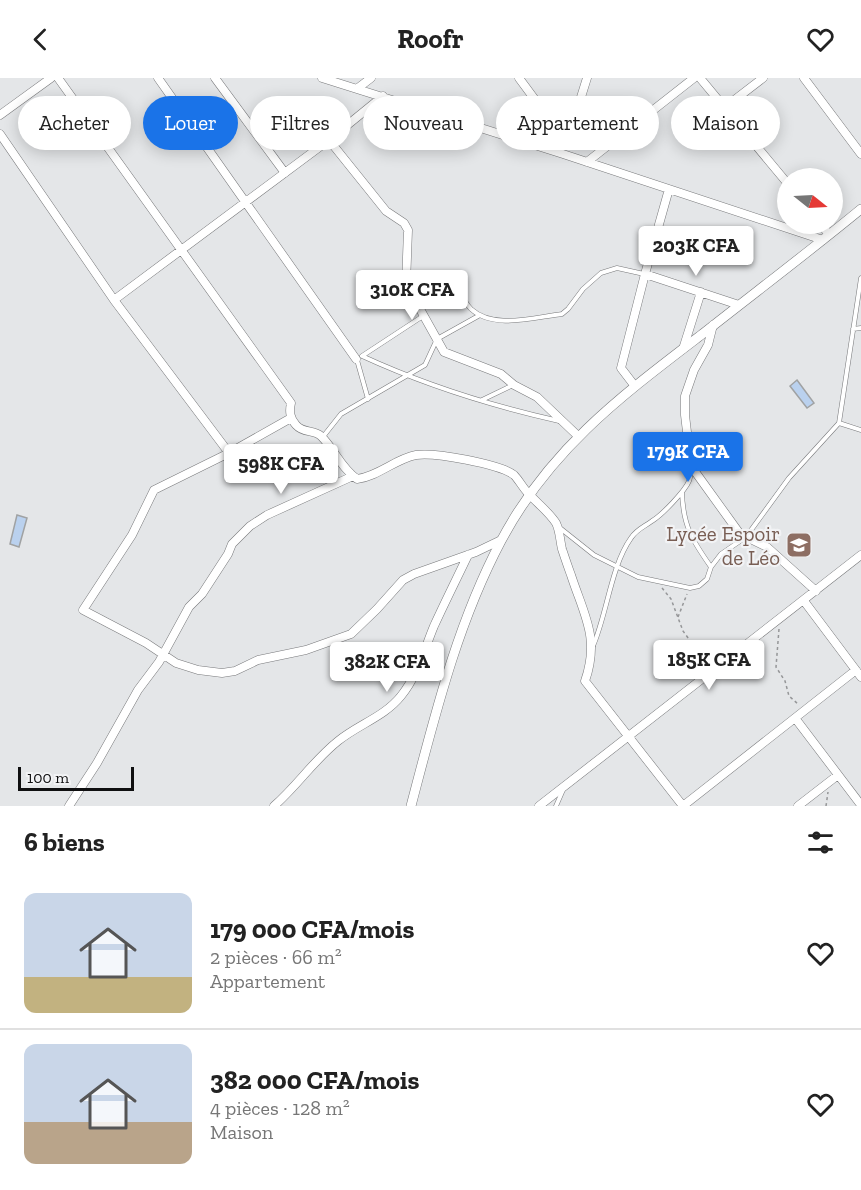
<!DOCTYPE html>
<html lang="fr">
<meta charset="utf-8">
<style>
body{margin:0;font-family:"Zilla Slab",serif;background:#f6f6f6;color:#222;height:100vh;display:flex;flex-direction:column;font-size:22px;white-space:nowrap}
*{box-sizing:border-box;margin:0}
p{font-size:20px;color:#767676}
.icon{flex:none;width:33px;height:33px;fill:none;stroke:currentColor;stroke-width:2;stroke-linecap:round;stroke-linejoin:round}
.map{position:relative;height:728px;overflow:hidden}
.drawer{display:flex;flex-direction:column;background:#fff;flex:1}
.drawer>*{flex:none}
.banner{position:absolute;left:18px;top:18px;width:825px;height:54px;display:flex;gap:12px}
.needle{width:39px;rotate:108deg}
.fabs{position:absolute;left:777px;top:90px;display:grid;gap:12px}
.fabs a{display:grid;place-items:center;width:66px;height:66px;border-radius:50%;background:#fff;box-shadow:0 3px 15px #0003;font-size:30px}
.scale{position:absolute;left:18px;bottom:15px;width:116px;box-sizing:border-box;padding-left:6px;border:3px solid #0f0f10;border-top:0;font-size:16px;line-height:21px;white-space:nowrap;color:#0f0f10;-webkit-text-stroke:4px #f2f3f5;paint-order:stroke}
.price{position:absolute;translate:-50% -51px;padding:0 14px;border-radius:6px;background:#fff;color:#222;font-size:20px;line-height:39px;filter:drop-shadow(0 2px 3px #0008)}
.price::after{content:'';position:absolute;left:50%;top:36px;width:18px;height:14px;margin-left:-9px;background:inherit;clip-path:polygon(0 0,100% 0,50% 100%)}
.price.on{background:#1a73e8;color:#fff}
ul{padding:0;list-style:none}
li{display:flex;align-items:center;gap:18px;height:150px;padding:0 24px}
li+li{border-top:2px solid #e0e0e0}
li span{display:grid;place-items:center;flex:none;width:168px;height:120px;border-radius:12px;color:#555}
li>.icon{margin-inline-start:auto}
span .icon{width:72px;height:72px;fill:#fffc;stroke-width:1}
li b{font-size:26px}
h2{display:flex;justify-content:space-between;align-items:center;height:72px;padding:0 24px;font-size:26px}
.chip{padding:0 21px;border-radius:27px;background:#fff;box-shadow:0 3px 15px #0003;font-size:21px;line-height:54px}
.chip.on{background:#1a73e8;color:#fff}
header{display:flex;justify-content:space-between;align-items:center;height:78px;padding:0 24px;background:#fff;font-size:27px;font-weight:700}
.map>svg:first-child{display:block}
.building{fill:#bad1ee;stroke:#a0a2a3;stroke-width:1.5}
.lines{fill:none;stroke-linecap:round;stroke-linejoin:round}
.service-casing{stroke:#78797b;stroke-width:5}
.minor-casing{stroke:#78797b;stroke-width:9}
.tertiary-casing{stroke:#78797b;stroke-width:10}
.path{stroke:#959698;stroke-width:1.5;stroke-dasharray:3 3;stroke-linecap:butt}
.service{stroke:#fff;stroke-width:4}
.minor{stroke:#fff;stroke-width:8}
.tertiary{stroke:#fff;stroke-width:9}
.labels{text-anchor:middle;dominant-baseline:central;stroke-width:4.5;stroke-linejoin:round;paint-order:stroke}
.education-label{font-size:21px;fill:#785e54;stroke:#f2f3f5;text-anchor:end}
</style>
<header><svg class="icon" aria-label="back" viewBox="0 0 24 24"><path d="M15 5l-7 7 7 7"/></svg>Roofr<svg class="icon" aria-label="heart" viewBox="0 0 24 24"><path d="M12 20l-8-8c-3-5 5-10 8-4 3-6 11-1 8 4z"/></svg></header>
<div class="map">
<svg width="861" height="728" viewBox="0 0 861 728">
<rect width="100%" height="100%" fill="#e4e6e8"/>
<!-- building -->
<path class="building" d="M797 302 814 325 807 330 790 308Z
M17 437 27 440 19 469 10 466Z"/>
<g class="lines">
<!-- service casing -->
<g class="service-casing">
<path id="service" d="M459 211C462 218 466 226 471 231 494 252 535 239 562 236L568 231 583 211 601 195 617 190 644 196
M853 251 861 250
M362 278C425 307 492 328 559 343
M362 278 423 238
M357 282 368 321
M482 322 513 307
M839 345 861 352
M322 360 341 336 425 287 437 261 480 237
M682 414C683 448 692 462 711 489
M560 450 594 477 638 499 690 510 699 508 707 501 711 489 721 476 746 459 789 400 839 345 861 200
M593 568C607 536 611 488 631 460 637 451 644 449 652 443 662 437 685 413 689 403 691 399 690 393 691 389
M556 728 563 712"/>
</g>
<!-- minor casing -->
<g class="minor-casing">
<path id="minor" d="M58 0 291 325C289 334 290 340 296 347 304 356 313 351 321 358 335 372 341 390 357 401 379 398 395 381 416 377 434 374 500 386 514 397 519 402 523 410 528 415 537 425 548 433 556 445 560 453 560 463 562 471 565 480 568 489 571 497 584 537 600 560 585 603L683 728 856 592
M158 0 356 281
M215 0 285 95
M322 0 563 76 823 162
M519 0 567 65
M700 0 788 106
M804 0 861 76
M358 10 371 0
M724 30 763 0
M0 37 51 0
M0 56 114 222 229 375
M329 62 386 133 404 145 408 152 406 206 444 274 501 296 514 307 537 319 578 358
M566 67 587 0
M587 84 694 0
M820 146 829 156
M645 196 739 227
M114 222 329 62 383 18
M713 247 708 267 694 292 685 318V337L691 388 740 456 767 469 816 513
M683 271 701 214
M634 307 621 290 645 196 669 111
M291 340 229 375 154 412 132 457 83 532 146 565 176 585 198 592 222 595 235 593 258 582 306 572 351 556 377 531 403 502 414 496 476 474 501 462
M804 523 861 599
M795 640 861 727
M69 728 97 685 138 612 159 584 189 529 202 516 228 476 232 466 250 448 267 437 353 398
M274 728C298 707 313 683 338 663 359 646 384 639 401 618 418 597 424 572 434 548 445 524 457 500 468 477
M539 728 861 477
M798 728 838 697"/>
</g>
<!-- tertiary casing -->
<g class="tertiary-casing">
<path id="tertiary" d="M411 728C435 637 457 546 501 463 550 370 624 316 705 254 757 213 810 173 861 131"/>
</g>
<!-- path -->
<path class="path" d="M662 510 671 521 683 553 708 587
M678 539 687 516
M779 551 776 589 785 603 789 618 798 626
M826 728 828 714"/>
<!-- service -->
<use href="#service" class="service"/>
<!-- minor -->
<use href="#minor" class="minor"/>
<!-- tertiary -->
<use href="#tertiary" class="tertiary"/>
</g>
<!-- icons -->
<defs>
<g id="school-square" transform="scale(1.35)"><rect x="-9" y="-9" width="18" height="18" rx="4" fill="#8d6e63" stroke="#f2f3f5"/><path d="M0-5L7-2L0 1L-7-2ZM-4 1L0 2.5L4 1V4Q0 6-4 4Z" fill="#fff"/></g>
</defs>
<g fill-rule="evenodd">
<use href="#school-square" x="799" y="467"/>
</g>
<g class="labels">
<!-- education labels -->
<g class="education-label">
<text x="780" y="455">Lycée Espoir<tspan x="780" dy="24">de Léo</tspan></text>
</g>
</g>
</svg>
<div class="fabs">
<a><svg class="needle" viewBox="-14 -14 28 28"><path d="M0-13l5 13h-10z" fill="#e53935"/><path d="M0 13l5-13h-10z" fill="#767676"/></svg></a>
</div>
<div class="scale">100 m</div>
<b class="price" style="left:696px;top:199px">203K CFA</b>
<b class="price" style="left:412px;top:243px">310K CFA</b>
<b class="price on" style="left:688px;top:405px">179K CFA</b>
<b class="price" style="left:281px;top:417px">598K CFA</b>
<b class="price" style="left:709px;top:613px">185K CFA</b>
<b class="price" style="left:387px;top:615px">382K CFA</b>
<div class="banner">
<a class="chip">Acheter</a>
<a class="chip on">Louer</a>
<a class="chip">Filtres</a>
<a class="chip">Nouveau</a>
<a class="chip">Appartement</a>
<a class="chip">Maison</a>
</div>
</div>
<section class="drawer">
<h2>6 biens<svg class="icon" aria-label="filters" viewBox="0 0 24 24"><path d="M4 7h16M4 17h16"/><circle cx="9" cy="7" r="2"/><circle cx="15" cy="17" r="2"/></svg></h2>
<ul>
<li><span style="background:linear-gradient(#c9d6e8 70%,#c2b280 0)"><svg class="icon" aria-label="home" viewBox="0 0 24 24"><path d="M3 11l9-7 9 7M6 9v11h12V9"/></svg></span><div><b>179 000 CFA/mois</b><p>2 pièces · 66 m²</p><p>Appartement</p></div><svg class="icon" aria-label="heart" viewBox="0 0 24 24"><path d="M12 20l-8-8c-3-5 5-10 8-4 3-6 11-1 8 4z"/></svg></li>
<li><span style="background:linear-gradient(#c9d6e8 65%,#b9a48a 0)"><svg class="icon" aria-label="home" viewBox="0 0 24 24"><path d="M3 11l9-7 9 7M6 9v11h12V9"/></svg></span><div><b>382 000 CFA/mois</b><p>4 pièces · 128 m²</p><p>Maison</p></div><svg class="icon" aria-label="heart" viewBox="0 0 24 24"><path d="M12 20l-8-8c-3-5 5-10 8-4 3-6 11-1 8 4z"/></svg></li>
</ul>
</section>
